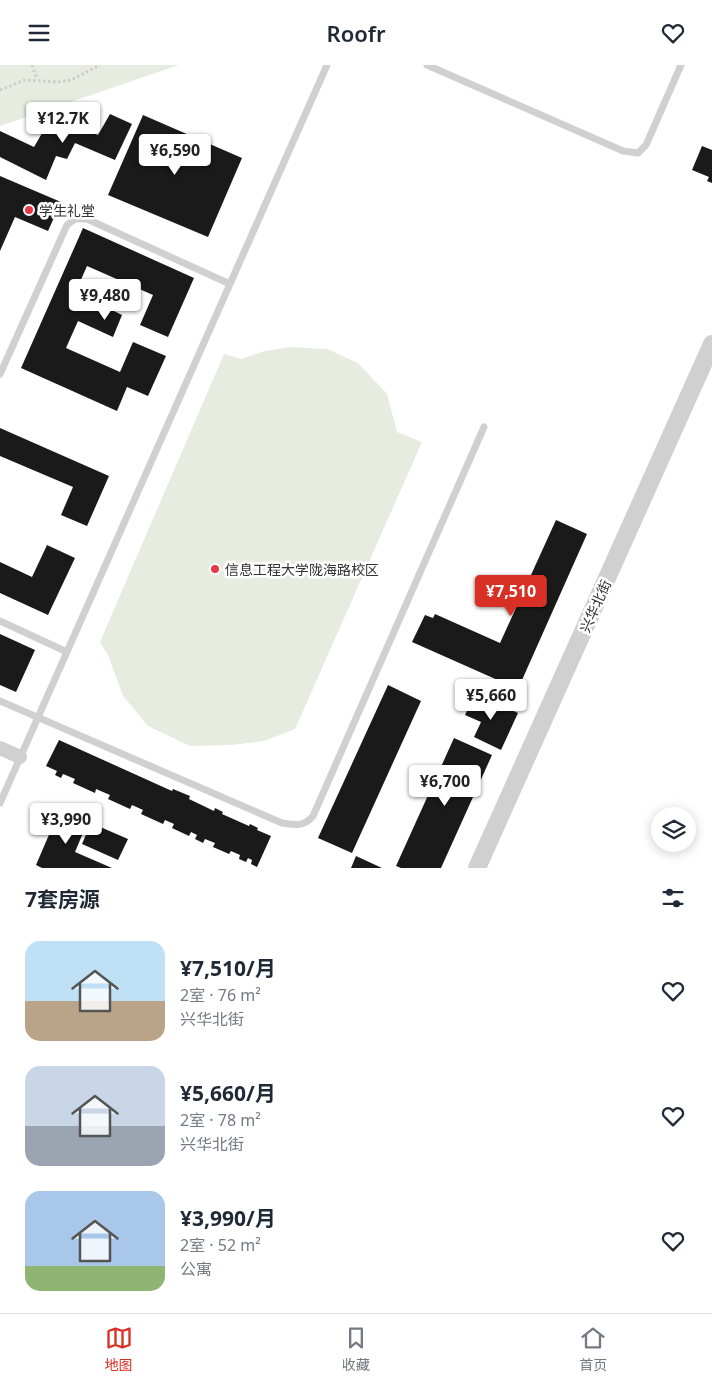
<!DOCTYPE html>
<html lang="zh">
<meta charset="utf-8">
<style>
body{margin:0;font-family:"Noto Sans","Noto Sans SC",sans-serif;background:#f2f2f3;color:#1f2937;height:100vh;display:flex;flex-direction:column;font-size:19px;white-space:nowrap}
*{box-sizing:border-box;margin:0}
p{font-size:16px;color:#747a83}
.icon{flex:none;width:28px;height:28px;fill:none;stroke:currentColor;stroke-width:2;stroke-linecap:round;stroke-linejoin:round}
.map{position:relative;height:803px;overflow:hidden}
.sheet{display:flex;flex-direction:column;background:#fff;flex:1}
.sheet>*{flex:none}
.tools{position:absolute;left:651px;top:742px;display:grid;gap:10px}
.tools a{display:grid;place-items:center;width:45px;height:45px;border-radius:50%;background:#fff;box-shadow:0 2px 12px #0003;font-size:25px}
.price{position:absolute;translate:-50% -42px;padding:0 11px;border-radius:5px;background:#fff;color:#222;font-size:16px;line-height:32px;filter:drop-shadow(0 1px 2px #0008)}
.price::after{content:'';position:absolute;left:50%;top:30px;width:15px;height:11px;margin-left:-8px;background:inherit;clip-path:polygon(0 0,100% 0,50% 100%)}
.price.selected{background:#d93025;color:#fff}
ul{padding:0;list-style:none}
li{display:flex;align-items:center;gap:15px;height:125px;padding:0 25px}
li span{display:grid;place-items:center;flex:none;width:140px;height:100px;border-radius:15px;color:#555}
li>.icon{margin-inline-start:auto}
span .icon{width:60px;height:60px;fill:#fffc;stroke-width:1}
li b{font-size:21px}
h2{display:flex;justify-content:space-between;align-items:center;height:60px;padding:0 25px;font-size:21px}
header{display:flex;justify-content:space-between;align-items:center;height:65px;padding:0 25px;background:#fff;font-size:22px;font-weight:600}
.dock{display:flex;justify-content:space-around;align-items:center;height:70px;border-top:1px solid #e0e1e3;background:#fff;font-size:14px;color:#747a83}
.dock a{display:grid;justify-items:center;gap:2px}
.dock .selected{color:#d93025}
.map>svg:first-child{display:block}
.green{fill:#e6ecdf}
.building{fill:#1a1a1a}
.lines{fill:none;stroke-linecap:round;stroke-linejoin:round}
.path{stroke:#cdcdcd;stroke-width:3;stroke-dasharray:2.5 2.5;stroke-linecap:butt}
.service{stroke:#d0d0d0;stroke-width:7}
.minor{stroke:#d0d0d0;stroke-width:14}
.tertiary{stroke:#d0d0d0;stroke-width:18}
.poi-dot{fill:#e63946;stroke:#fff;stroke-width:2}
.labels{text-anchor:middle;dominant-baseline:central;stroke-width:5;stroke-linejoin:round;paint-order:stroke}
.poi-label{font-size:14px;fill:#333;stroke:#fff;text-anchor:start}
.street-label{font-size:14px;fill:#333;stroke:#fff}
</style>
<header><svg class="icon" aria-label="menu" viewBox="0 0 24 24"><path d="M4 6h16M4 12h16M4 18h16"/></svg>Roofr<svg class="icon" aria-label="heart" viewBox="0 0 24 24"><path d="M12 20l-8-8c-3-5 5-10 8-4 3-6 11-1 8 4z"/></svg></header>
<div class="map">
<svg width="712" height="803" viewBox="0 0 712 803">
<rect width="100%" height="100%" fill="#fff"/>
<!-- green -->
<path class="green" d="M0 0H179L0 61Z
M291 282 327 284 358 298 387 329 397 367 422 377 295 664 264 676 231 680 190 681 148 661 123 631 108 590 100 577 224 289 241 294 265 286Z"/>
<!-- building -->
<path class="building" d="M110 49 132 59 115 95 75 78 67 94 56 91 46 115 0 92V66L34 82 52 51 98 70Z
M143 50 242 93 208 172 108 130Z
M702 81 712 85V118L707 116 709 112 692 105Z
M0 111 61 137 48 166 15 152 0 186Z
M83 163 194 213 168 272 140 260 153 230 87 201 73 233 81 237 89 219 120 232 114 246 122 250 113 272 78 256 66 283 120 307 133 277 166 291 148 331 127 322 117 346 21 303Z
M0 363 109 411 87 461 61 450 73 422 0 391Z
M556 455 587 469 518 624 412 577 425 550 433 553 435 549 500 578Z
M47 480 75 493 48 550 0 528V497L32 512Z
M0 569 35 585 16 627 0 620Z
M388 620 421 636 352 788 318 773Z
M475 629 518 648 501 685 474 672 481 657 465 650Z
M454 673 492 690 441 803H401L396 801Z
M59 675 172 726 173 724 190 731 189 734 214 746 215 743 223 747 222 749 249 761 250 759 258 763 257 765 271 771 257 802 251 799 252 795 248 793 246 797 239 794 240 790 231 786 229 789 213 782 215 778 205 774 203 778 195 774 197 770 191 767 189 771 172 763 174 759 165 755 163 759 141 749 143 745 132 740 130 744 108 734 110 730 96 724 95 728 73 718 75 714 63 709 61 713 55 710 57 706 46 701Z
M60 744 88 756 75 787 112 803H42L36 800Z
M91 758 128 774 118 795 82 779Z
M356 791 382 803H351Z"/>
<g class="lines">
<!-- path -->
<path class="path" d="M32 0 37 14
M0 25 25 15 58 17 71 15 100 0"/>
<!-- service -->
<path class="service" d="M427 0 623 86 638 88 646 80 681 0
M0 309 67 160 75 154H87L230 219
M0 556 67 587
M0 636 282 758C295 760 304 762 313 751L484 362
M0 738 327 0"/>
<!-- minor -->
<path class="minor" d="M0 683 20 692"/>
<!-- tertiary -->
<path class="tertiary" d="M477 803 712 279"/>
</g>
<!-- markers -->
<g class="poi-dot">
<circle cx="29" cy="145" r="5"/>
<circle cx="215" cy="504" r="5"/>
</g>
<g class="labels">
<!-- poi labels -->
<g class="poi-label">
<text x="39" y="145">学生礼堂</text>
<text x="225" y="504">信息工程大学陇海路校区</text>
</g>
<!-- street labels -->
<g class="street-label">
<text transform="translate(595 541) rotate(-66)">兴华北街</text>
</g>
</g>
</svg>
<div class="tools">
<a><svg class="icon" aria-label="layers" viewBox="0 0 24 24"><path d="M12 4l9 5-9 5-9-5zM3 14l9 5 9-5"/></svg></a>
</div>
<b class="price" style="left:63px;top:79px">¥12.7K</b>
<b class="price" style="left:175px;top:111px">¥6,590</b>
<b class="price" style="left:105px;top:256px">¥9,480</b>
<b class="price selected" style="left:511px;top:552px">¥7,510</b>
<b class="price" style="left:491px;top:656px">¥5,660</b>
<b class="price" style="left:445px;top:742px">¥6,700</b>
<b class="price" style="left:66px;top:780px">¥3,990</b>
</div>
<section class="sheet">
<h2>7套房源<svg class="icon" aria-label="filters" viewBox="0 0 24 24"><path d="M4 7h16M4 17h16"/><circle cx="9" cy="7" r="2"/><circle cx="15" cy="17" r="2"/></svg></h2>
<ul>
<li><span style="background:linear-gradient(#bfe0f5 60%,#b9a48a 0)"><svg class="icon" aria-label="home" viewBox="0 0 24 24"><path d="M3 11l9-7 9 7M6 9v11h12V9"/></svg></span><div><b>¥7,510/月</b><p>2室 · 76 m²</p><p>兴华北街</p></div><svg class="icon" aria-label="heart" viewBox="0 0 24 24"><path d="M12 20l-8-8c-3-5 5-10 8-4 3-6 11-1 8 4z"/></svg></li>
<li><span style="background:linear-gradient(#c9d6e8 60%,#9aa5b1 0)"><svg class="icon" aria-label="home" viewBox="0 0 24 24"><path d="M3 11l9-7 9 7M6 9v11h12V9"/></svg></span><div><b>¥5,660/月</b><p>2室 · 78 m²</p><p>兴华北街</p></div><svg class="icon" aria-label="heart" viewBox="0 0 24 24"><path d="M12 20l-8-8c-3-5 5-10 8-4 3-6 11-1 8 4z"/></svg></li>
<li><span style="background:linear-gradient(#a9c7e8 75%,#8fb573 0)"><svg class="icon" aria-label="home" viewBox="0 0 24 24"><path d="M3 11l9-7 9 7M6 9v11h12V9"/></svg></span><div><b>¥3,990/月</b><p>2室 · 52 m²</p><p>公寓</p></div><svg class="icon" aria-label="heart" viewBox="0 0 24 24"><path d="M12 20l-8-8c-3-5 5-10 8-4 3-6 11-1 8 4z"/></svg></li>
</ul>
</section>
<nav class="dock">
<a class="selected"><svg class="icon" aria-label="map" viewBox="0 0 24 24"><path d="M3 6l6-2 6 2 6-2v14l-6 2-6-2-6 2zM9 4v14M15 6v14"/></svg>地图</a>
<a><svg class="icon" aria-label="saved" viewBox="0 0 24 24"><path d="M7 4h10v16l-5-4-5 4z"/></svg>收藏</a>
<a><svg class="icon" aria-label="home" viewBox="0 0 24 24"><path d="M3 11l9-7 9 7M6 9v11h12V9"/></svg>首页</a>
</nav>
